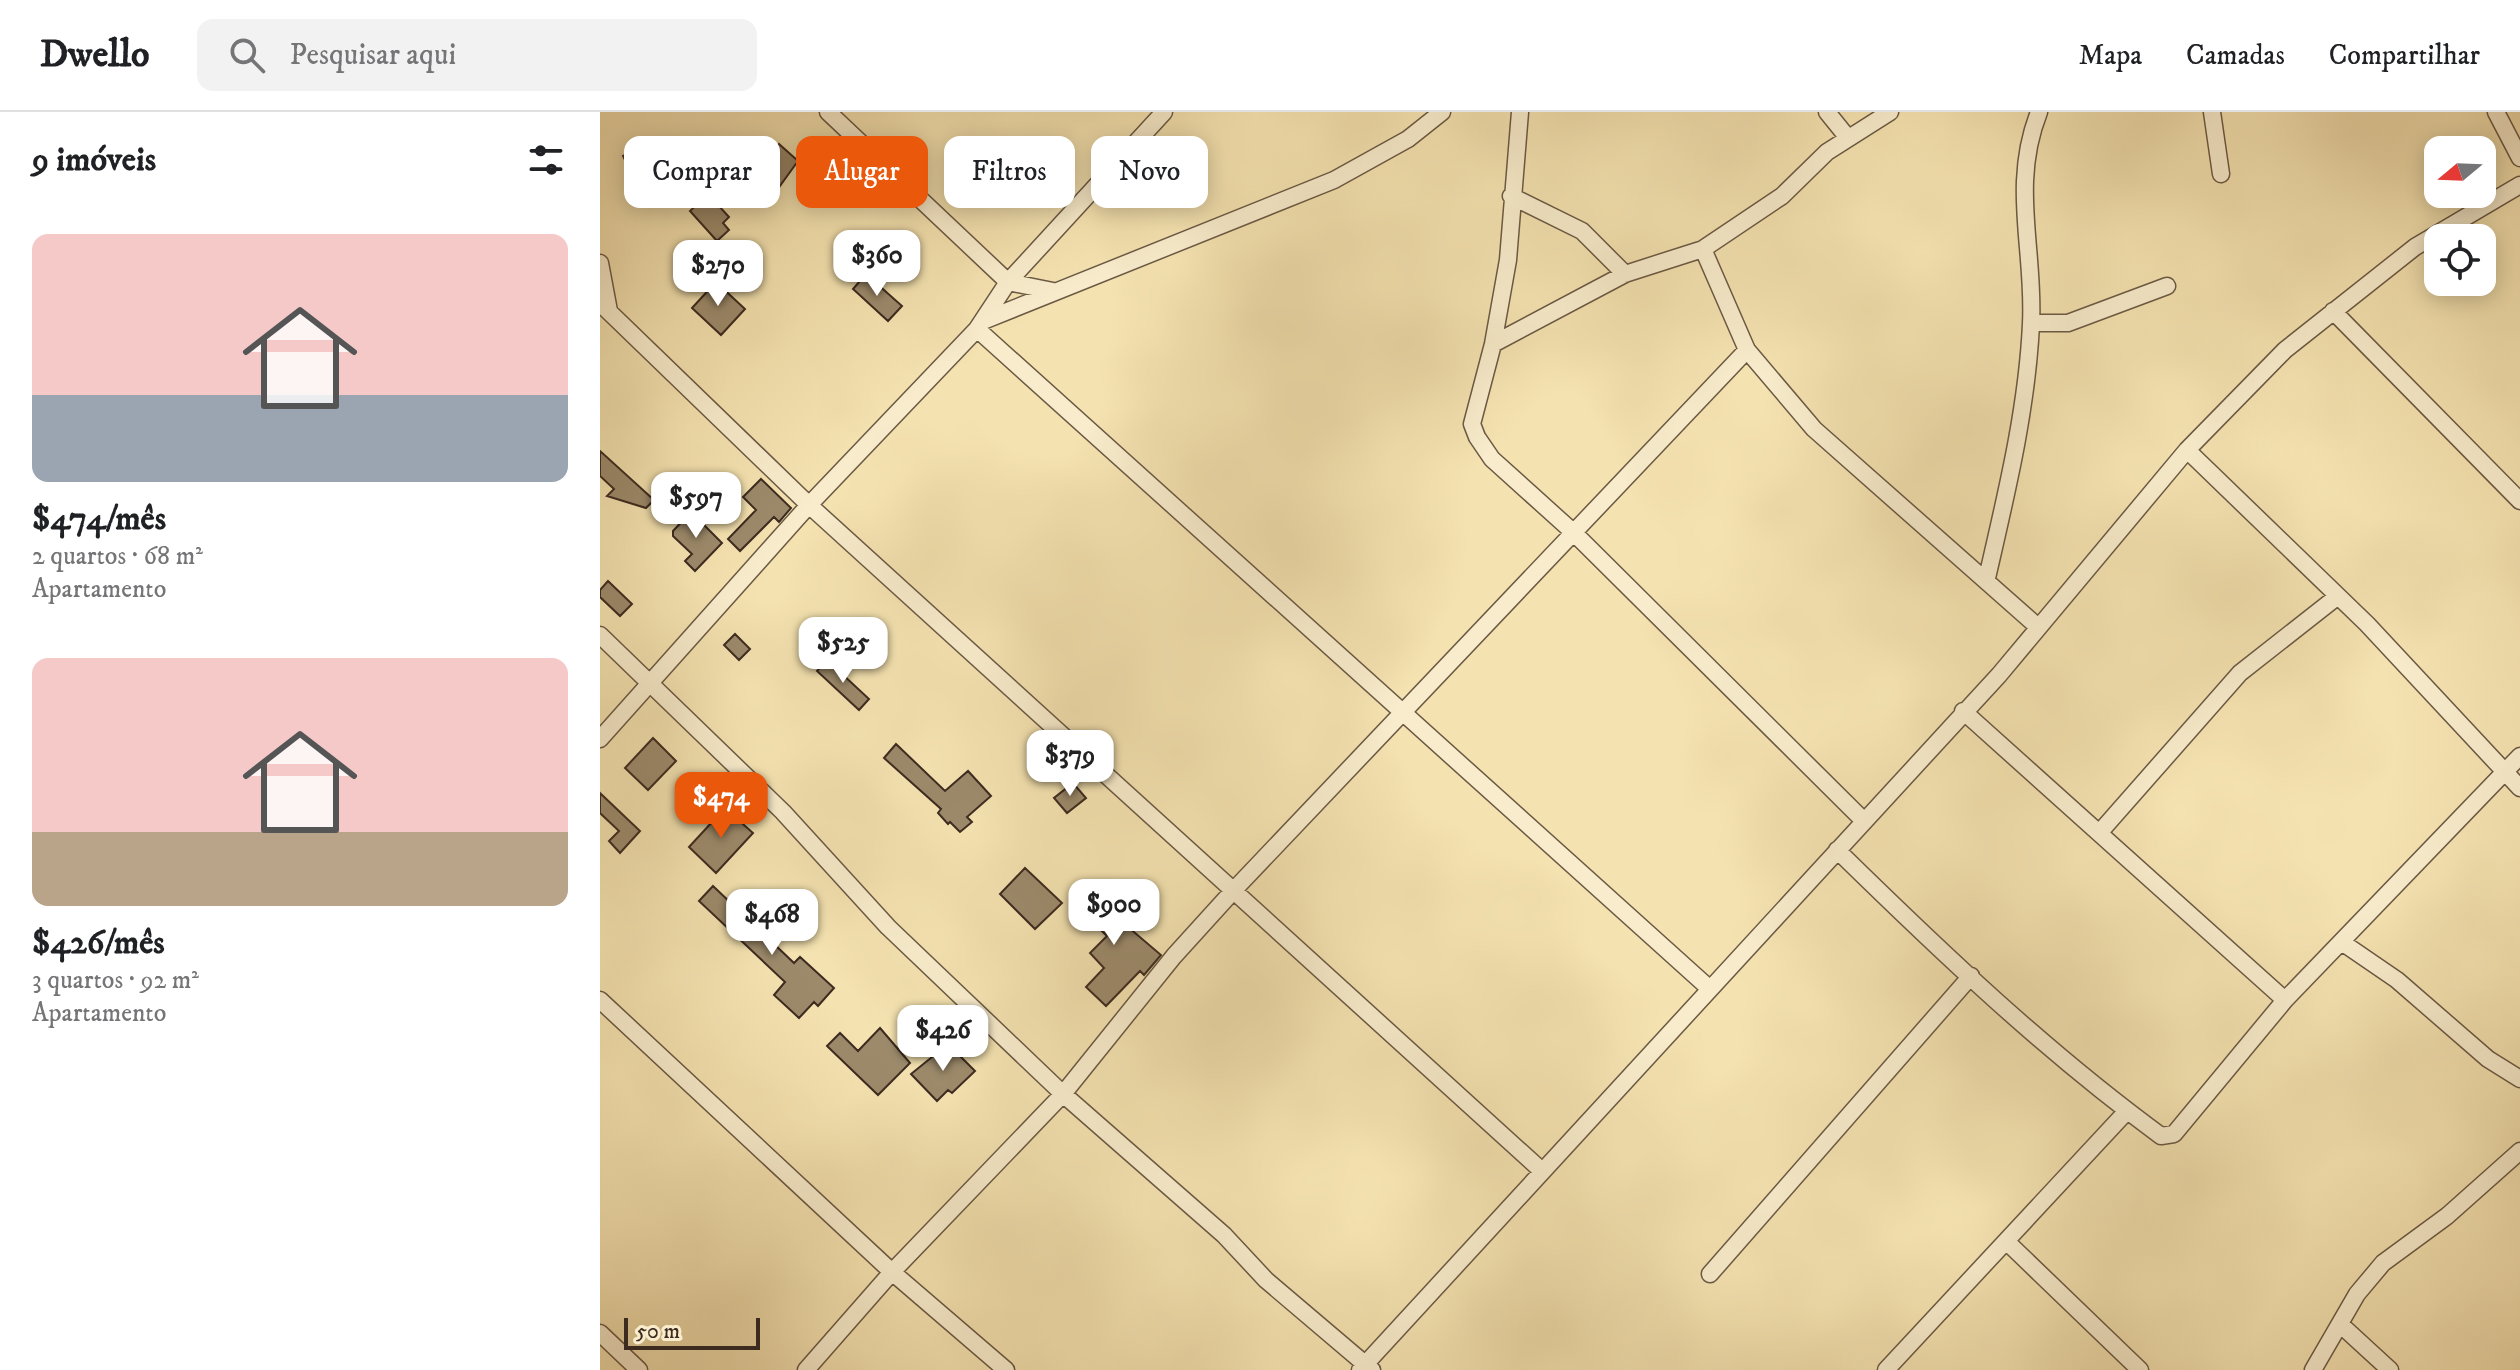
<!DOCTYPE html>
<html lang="pt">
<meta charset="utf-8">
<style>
body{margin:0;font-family:"IM FELL DW Pica",serif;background:#f2f2f2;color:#202124;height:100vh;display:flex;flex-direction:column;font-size:30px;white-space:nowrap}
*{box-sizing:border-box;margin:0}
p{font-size:26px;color:#757577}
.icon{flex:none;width:44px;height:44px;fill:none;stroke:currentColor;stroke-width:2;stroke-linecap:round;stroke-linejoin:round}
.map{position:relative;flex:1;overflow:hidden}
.details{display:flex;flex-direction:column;background:#fff;width:600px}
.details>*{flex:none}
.banner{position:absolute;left:24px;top:24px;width:760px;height:72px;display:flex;gap:16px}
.needle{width:52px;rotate:251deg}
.fabs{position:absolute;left:1824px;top:24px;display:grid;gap:16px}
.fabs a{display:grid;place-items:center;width:72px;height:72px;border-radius:16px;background:#fff;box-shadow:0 4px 20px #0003;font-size:40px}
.scale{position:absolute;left:24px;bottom:20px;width:136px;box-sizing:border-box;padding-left:8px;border:4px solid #3d2b20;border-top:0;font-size:22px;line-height:28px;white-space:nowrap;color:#3d2b20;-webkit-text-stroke:6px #f8eccc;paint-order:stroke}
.price{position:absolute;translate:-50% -68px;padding:0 18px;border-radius:16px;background:#fff;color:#222;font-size:26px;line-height:52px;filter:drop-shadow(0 2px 4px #0008)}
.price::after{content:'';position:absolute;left:50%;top:48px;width:24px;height:18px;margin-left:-12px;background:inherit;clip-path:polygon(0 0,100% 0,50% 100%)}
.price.current{background:#ea580c;color:#fff}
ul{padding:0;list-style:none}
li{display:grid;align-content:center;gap:16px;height:424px;padding:0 32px}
li span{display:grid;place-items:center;height:248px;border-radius:16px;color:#555}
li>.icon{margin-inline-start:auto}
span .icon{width:144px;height:144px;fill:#fffc;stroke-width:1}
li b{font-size:34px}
h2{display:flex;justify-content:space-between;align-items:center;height:96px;padding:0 32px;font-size:34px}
.tag{padding:0 28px;border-radius:16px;background:#fff;box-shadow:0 4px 20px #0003;font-size:28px;line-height:72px}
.tag.current{background:#ea580c;color:#fff}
header{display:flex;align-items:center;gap:48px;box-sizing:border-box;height:112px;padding:0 40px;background:#fff;border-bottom:2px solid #e0e0e0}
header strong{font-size:38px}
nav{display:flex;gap:44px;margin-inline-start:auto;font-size:28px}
.search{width:560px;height:72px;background:#f2f2f2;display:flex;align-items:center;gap:20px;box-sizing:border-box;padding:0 28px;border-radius:16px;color:#757577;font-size:30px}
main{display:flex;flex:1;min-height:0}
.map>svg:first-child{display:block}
.building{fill:#9c8a6b;stroke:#3d2b20;stroke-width:2}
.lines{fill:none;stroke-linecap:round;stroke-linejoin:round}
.street-casing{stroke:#6b5944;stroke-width:19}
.street{stroke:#f8eccc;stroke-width:16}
</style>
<header>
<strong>Dwello</strong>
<div class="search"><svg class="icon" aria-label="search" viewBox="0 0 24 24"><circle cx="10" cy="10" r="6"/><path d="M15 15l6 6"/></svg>Pesquisar aqui</div>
<nav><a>Mapa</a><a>Camadas</a><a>Compartilhar</a></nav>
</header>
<main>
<section class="details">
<h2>9 imóveis<svg class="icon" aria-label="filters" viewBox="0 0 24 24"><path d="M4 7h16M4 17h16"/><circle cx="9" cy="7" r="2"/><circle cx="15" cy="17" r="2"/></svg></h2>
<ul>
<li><span style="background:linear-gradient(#f6c9c9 65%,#9aa5b1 0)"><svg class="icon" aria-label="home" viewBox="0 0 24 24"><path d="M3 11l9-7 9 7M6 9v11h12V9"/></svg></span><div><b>$474/mês</b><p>2 quartos · 68 m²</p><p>Apartamento</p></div></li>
<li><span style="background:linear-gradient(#f6c9c9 70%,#b9a48a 0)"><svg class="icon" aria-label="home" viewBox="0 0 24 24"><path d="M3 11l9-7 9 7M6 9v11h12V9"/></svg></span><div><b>$426/mês</b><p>3 quartos · 92 m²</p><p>Apartamento</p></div></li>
</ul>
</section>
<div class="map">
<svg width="1920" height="1258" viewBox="0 0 1920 1258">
<rect width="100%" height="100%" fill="#f4e2b0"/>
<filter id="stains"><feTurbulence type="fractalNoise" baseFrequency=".0025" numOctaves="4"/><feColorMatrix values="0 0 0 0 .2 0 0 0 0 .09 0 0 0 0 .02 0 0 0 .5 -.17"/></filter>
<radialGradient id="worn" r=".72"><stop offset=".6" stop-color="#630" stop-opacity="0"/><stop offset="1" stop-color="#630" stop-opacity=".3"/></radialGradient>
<!-- building -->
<path class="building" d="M46 32 53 44 29 56 23 44Z
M179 32 198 49 177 78 169 71 166 75 152 62Z
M108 82 129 105 123 111 129 118 117 129 90 99Z
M266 162 302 194 288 209 253 177Z
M116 170 145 197 121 223 92 196Z
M0 339 54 388 46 396 7 384 14 377 0 364Z
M161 367 191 396 179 410 174 405 140 439 128 427 156 398 143 385Z
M91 400 122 431 95 459 85 449 92 442 73 424V419Z
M8 469 32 492 20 504 0 485V478Z
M135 522 150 537 139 548 124 533Z
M227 548 269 587 259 598 217 559Z
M53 626 76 649 48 678 25 656Z
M296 632 345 679 368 659 391 684 367 705 372 710 360 720 350 710 348 712 338 701 341 697 284 646Z
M473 671 486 686 467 701 454 686Z
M0 681 40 719 20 741 9 729 19 719 0 701Z
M125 696 153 721 116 761 89 735Z
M425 756 462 791 435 817 400 782Z
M485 772 492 780 496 776 519 799 514 803 561 843 544 863 540 859 506 894 486 875 504 856 490 841 507 824 470 788Z
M113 774 154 813 157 809 177 827 173 831 194 851 200 845 234 876 218 894 214 890 199 906 174 883 185 870 99 789Z
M280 916 310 951 278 983 227 934 240 921 258 939Z
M348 932 375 959 352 981 348 978 337 989 311 962Z"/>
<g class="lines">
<!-- street casing -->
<g class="street-casing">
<path id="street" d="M228 0 408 170 453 179
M920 0 908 148 893 232 872 312 877 325 892 347 973 420 1263 708
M1227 0 1248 26
M1612 0 1621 62
M1896 0 1920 46
M911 84 982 119 1025 162
M1103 137 1147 238 1214 317 1438 515
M0 151 9 199
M0 191 209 393 942 1059
M1733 199 1920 389
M383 209 734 68 808 27 842 0
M1431 211H1468L1567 174
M377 217 1110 877
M893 232 1025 162 1103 137 1182 84 1227 40 1290 0
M1587 338 1767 512 1920 676
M1387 466C1406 383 1427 298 1431 212 1435 138 1410 73 1439 0
M0 523 183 700 288 815 463 982 624 1123 666 1168 772 1258
M1363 599 1685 888
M0 627 209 393 377 217 408 170 564 0
M1500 720 1640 561 1738 484
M1237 738C1340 839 1445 939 1561 1024L1574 1022 1685 888 1920 644
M1743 831 1797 868 1888 947 1920 967
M0 888 292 1160 406 1258
M1406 1129 1540 1258
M1110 1162 1371 864
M1741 1213 1790 1258
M0 1221 39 1258
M206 1258 292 1160 463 982 574 844 633 779 1147 238
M760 1258 1399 563 1587 338 1685 238 1815 135 1920 73
M1286 1258 1527 999
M1713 1258 1757 1182 1783 1151 1847 1104 1920 1039"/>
</g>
<!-- street -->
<use href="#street" class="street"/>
</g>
<rect width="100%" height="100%" filter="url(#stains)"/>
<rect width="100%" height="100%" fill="url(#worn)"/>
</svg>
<div class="fabs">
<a><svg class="needle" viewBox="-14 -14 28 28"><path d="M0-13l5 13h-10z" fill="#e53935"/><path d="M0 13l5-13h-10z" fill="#757577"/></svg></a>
<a><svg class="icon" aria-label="locate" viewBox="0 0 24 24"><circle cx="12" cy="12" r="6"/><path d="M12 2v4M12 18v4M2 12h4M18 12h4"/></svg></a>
</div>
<div class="scale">50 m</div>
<b class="price" style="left:277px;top:186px">$360</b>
<b class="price" style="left:118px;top:196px">$270</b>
<b class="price" style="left:96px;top:428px">$597</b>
<b class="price" style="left:243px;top:573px">$525</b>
<b class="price" style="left:470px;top:686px">$379</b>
<b class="price current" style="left:121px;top:728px">$474</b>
<b class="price" style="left:514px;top:835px">$900</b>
<b class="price" style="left:172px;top:845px">$468</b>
<b class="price" style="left:343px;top:961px">$426</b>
<div class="banner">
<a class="tag">Comprar</a>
<a class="tag current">Alugar</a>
<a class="tag">Filtros</a>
<a class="tag">Novo</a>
</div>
</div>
</main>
